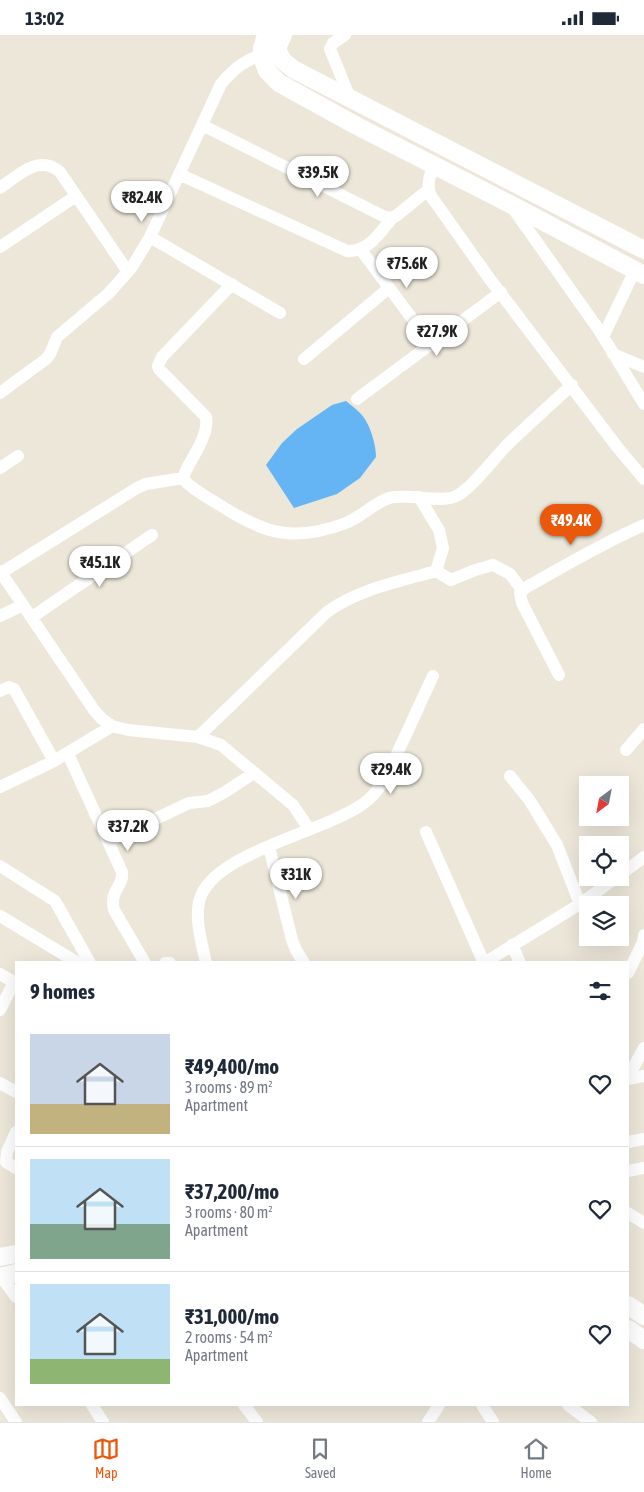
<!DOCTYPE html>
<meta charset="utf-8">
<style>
body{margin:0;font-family:"Asap Condensed",sans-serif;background:#f2f2f3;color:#1f2937;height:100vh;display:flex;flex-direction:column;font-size:19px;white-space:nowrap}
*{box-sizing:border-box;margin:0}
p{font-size:16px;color:#747a83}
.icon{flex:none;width:28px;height:28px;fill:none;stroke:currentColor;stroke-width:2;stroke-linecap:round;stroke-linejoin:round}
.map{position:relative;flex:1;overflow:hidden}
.details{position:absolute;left:15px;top:926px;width:614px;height:445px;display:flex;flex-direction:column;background:#fff;border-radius:0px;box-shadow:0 5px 20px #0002}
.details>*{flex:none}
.needle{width:32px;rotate:212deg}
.tools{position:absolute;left:579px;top:741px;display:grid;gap:10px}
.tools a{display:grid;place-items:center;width:50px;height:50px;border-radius:0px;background:#fff;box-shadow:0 5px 20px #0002;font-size:25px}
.price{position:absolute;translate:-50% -42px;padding:0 11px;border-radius:18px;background:#fff;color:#222;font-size:16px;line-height:32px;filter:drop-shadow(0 1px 2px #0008)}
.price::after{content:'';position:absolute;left:50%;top:30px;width:15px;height:11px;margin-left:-8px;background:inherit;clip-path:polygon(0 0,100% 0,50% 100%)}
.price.current{background:#ea580c;color:#fff}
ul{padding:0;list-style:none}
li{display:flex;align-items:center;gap:15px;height:125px;padding:0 15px}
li+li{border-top:1px solid #e0e1e3}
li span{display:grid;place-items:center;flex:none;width:140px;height:100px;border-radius:0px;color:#555}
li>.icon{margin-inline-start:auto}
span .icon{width:60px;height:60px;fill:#fffc;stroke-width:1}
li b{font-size:21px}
h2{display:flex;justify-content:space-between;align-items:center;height:60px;padding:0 15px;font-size:21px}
.status{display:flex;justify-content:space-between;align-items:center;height:35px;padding:0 25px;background:#fff;direction:ltr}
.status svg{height:14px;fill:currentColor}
.tabs{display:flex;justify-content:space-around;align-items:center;height:70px;border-top:1px solid #e0e1e3;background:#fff;font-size:14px;color:#747a83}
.tabs a{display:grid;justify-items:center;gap:2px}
.tabs .current{color:#ea580c}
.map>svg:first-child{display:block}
.water{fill:#65b5f5}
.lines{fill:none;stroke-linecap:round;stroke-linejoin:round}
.street{stroke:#fff;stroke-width:12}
.secondary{stroke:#fff;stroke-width:18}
</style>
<div class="status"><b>13:02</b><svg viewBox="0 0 49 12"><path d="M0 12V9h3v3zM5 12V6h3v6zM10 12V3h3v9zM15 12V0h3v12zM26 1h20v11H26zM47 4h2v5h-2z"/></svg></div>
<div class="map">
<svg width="644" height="1387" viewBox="0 0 644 1387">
<rect width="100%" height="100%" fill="#ece7d9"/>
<!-- water -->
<path class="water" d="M346 366C353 372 362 378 366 386 372 396 376 412 376 422L360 443 337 459 294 473 266 430 282 408 297 394 332 370Z"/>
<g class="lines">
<!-- street -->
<path class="street" d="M345 0 333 8 330 14 350 63
M202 90 383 181 390 183 396 181 428 155
M433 130C430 141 426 151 431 161L489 243 618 413 644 444
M179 139 347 216C368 218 381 196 393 182
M0 153C18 140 39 119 60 137L128 237
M512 172 599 295 644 369
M150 202 280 278
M0 212 76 161
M361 215 431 309
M232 249 162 322 158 331 159 334 206 382C210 406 181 434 184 445 193 455 207 462 218 469 265 499 293 508 346 488 361 482 374 468 389 463 409 458 438 468 454 462 470 456 495 422 508 409 529 389 551 369 572 350
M603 302 635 235
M613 319 644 332
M304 324 389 253
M0 358 46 324 50 319 57 302 109 258 132 232 150 202 221 49C236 31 246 25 268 17
M357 364 501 257
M0 433 18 421
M419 462 439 495 443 513 436 536
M0 536 94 675 102 684 112 691 128 695 198 702 221 710 293 770 309 794
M1 538 137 453 146 449 183 443
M0 581 23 570
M32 582 152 500
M559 640 522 568 520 558 525 553C564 531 603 508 644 490
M0 656 9 652 14 654 54 726
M198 702 327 577C359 554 398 547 436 536L451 545 475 535 493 530 510 539 522 555
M626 715 644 694
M68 719 122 837C124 852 109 854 114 875L145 928
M510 741 530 766 557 810 580 869
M0 752 54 726 112 691
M426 797 484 928
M109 806 189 768 208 766 225 757 254 738
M269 812 292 905 296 915 304 928
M0 831 55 866 90 928
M620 840 644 822
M0 881 78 928
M512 910 520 928
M165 928H170
M206 928C202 909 195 886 199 867 210 816 331 797 368 765 385 750 392 729 401 710 412 687 422 664 433 641
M484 928 580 869 617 842
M628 938 643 907 644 900
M0 939 16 948
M0 975 14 947
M628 1042 644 1013
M628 1044 644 1041
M0 1048 16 1057
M16 1097 7 1117 6 1127 16 1133
M628 1107 644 1104
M628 1136 644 1133
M628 1178 644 1188
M1 1241 16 1262
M0 1363 16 1387
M92 1370 103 1387
M244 1370 257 1387
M482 1370 493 1387
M568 1370 591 1387
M428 1387 439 1370"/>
<!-- secondary -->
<path class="secondary" d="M266 0 262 13 263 25 267 36 279 48 357 91 510 169 644 240
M283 0 277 13 282 25 293 34 644 215
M0 1222 16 1219
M0 1242 16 1238
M628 1270 644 1281
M628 1294 644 1305"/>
</g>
</svg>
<div class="tools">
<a><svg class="needle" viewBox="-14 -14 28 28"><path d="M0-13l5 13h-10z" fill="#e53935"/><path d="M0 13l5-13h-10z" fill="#747a83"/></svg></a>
<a><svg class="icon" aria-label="locate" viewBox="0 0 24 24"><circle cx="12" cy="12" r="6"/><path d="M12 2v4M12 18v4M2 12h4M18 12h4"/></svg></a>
<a><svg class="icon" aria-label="layers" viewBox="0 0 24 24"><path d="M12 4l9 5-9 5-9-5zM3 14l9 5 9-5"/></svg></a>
</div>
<b class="price" style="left:318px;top:163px">₹39.5K</b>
<b class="price" style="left:142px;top:188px">₹82.4K</b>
<b class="price" style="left:407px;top:254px">₹75.6K</b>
<b class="price" style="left:437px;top:322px">₹27.9K</b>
<b class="price current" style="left:571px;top:511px">₹49.4K</b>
<b class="price" style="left:100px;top:553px">₹45.1K</b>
<b class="price" style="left:391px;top:760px">₹29.4K</b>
<b class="price" style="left:128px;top:817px">₹37.2K</b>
<b class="price" style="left:296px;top:865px">₹31K</b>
<section class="details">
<h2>9 homes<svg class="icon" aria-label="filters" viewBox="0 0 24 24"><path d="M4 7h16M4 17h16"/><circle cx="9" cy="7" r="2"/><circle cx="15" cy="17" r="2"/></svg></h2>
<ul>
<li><span style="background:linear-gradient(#c9d6e8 70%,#c2b280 0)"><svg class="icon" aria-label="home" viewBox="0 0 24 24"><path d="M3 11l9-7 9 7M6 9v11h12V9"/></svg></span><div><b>₹49,400/mo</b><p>3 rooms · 89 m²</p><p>Apartment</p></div><svg class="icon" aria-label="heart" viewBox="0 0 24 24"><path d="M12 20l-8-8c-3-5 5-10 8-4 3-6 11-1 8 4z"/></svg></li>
<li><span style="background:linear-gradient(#bfe0f5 65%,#7fa58c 0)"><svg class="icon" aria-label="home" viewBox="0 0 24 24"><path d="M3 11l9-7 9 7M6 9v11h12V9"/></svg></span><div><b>₹37,200/mo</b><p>3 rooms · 80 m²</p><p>Apartment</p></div><svg class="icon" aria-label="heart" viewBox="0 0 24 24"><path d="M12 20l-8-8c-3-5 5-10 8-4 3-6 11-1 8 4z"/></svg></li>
<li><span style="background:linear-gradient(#bfe0f5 75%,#8fb573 0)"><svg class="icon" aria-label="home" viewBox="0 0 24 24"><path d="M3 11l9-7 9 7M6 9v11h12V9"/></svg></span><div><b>₹31,000/mo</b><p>2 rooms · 54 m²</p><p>Apartment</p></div><svg class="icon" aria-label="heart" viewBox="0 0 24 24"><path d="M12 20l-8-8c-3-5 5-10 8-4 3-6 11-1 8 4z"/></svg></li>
</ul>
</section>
</div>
<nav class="tabs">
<a class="current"><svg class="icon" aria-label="map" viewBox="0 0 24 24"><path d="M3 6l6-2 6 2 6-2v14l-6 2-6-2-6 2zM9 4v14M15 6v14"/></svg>Map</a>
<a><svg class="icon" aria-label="saved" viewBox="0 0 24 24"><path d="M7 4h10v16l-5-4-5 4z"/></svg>Saved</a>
<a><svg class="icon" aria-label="home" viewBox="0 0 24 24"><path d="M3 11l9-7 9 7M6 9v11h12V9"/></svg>Home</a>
</nav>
